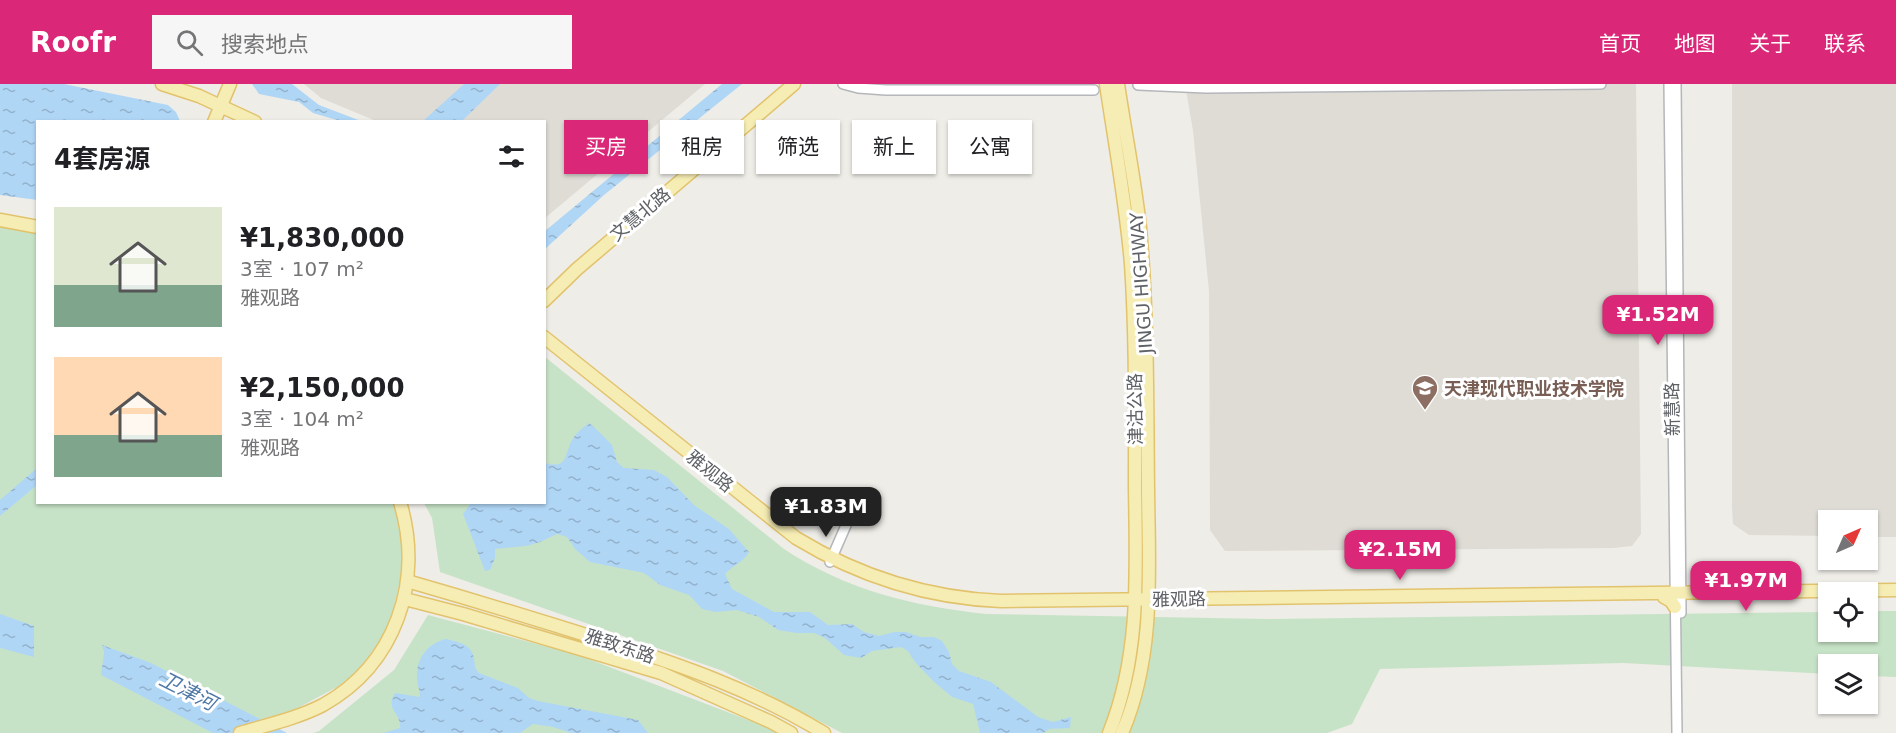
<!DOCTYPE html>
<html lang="zh">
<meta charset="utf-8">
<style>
body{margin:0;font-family:"DejaVu Sans","Noto Sans SC",sans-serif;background:#f6f6f6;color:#202124;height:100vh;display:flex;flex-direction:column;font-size:22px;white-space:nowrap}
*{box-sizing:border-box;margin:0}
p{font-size:20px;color:#757577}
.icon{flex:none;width:33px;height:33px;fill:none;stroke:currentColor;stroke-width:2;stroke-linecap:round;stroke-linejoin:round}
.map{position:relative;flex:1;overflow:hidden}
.panel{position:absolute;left:36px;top:36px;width:510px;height:384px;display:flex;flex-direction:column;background:#fff;border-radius:0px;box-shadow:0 2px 4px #0004}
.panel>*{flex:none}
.hud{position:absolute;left:564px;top:36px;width:570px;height:54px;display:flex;gap:12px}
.needle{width:39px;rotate:45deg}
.buttons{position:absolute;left:1818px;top:426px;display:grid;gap:12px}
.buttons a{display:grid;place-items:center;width:60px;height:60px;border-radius:0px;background:#fff;box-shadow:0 2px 4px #0004;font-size:30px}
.price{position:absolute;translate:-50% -51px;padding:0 14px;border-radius:12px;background:#db2777;color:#fff;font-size:20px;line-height:39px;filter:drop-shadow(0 2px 3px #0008)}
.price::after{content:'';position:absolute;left:50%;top:36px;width:18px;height:14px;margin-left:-9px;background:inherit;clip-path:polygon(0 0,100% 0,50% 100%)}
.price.on{background:#222;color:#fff}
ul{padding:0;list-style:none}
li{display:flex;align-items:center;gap:18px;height:150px;padding:0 18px}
li span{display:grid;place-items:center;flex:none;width:168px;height:120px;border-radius:0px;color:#555}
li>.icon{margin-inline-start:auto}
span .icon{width:72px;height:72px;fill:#fffc;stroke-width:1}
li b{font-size:26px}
h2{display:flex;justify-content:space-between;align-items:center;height:72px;padding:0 18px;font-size:26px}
.chip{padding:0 21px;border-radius:0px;background:#fff;box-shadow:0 2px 4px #0004;font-size:21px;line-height:54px}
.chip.on{background:#db2777;color:#fff}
header{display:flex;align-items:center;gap:36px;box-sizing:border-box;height:84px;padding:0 30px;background:#db2777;color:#fff}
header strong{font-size:28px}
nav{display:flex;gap:33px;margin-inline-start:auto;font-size:21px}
.search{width:420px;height:54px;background:#f6f6f6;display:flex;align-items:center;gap:15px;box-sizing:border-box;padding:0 21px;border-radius:0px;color:#757577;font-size:22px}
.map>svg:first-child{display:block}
.education{fill:#dedcd5}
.green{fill:#c7e3c7}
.water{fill:url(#water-ripples)}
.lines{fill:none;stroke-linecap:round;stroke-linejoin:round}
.minor-casing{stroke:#b4b6ba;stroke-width:12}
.major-casing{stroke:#e2c36d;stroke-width:15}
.minor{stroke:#fff;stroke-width:9}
.major{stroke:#f6edb5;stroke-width:12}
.labels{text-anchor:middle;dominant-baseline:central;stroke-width:6;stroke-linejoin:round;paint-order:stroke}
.street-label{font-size:18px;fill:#5e6165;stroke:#fff}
.education-label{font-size:18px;font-weight:bold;fill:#785e54;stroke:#fff;text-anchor:start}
.water-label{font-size:20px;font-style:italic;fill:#4e78a6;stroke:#fff}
</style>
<header>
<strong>Roofr</strong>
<div class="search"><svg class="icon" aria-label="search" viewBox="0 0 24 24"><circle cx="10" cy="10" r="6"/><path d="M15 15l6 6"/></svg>搜索地点</div>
<nav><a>首页</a><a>地图</a><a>关于</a><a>联系</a></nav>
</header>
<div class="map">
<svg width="1896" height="649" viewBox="0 0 1896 649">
<defs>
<pattern id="water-ripples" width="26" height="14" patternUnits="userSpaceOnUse" patternTransform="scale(1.5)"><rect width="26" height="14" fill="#b0d6f6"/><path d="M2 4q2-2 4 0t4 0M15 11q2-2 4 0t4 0" fill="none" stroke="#92b1cb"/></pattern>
</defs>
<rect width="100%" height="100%" fill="#efede7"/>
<!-- education -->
<path class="education" d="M304 0H705L545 134 544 38 376 37 321 14Z
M1185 0H1636L1641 450 1632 462 1613 464 1225 467 1210 446 1209 207 1193 47Z
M1732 0H1896V453H1868V436H1828V452L1749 451 1733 440 1732 423Z"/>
<!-- green -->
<path class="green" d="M0 143 37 148 38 418 395 419 402 447 403 471 401 493 390 539 383 553 357 588 337 603 294 626 212 649H0Z
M545 273 784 465C846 506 913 522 986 530L1267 535 1828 528V548H1868V527H1896V593L1868 592V580H1828V590L1623 579 1380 585 1352 640 1327 649H842L723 587 440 488 432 434 424 419 544 418Z
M428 531 578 571 769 644 778 649H313L319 647 394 586Z"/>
<!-- water -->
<path class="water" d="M0 0H64L168 21 176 28 180 37 38 38 37 116 0 111Z
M252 0H292L319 21 361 37H340L313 29 299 18 259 10Z
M464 0H500L462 37H423Z
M722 0H742L604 111 545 165V147Z
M589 339 594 343 612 361 617 378 624 384 654 386 667 393 694 421 729 445 749 468C744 478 733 481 725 490L732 505 774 528H810L828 541 852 540 864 548 879 552 894 548H906L920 553H934L942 557 949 568 952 580 959 587 991 598 1038 633 1053 638 1071 633 1070 644 1049 645 1043 649H980L973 620 952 613 934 598 915 578 908 567 901 563 872 567 861 574 844 571 825 554 814 549H796L778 546 759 533 737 526 715 528 702 525 689 511 660 501 644 489 590 478 575 465 567 453 557 450 540 458 526 462 495 465V474L490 486 485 487 463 430 471 419 544 418 545 379C567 385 564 373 571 358 575 350 582 344 589 339Z
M37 384V401L0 432V416Z
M0 530 34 542V573L0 564Z
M446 555C458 558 472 560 474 575 475 581 474 584 479 589L518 604 529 614 538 617 638 636 648 649H571L553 643 533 640 520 649H383L400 644C402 629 384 626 395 609L420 613C420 606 417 600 417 594 416 574 428 559 446 555Z
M102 561 151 579 287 649H213L101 591 104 568Z"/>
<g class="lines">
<!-- minor casing -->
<g class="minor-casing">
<path id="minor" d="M843 0 858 4 886 6H1094
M1669 0 1677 649
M1676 0 1681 529
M1138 1 1206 4 1601 0
M830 478 847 439"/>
</g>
<!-- major casing -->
<g class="major-casing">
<path id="major" d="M162 0 199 12 255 38
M1106 0C1115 60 1126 120 1131 180 1136 254 1135 328 1135 402 1136 486 1141 570 1109 649
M1118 0C1125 48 1135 96 1140 144 1148 231 1147 319 1148 407 1149 487 1155 573 1122 649
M214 38 230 0
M0 136 38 143
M544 217 577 185 794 0
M544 253 796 454C860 493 926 514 1001 517L1896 506
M407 497C473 516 539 536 605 557 681 581 755 607 824 649
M1664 513 1671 517 1675 523
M405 515 463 530 661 589 771 638 791 649
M240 649C267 641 298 634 323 621 396 580 424 497 400 418"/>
</g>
<!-- minor -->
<use href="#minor" class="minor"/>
<!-- major -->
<use href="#major" class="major"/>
</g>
<!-- icons -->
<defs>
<g id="university-pin" transform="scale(1.35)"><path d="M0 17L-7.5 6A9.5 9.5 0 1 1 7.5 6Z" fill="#8d6e63" stroke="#fff"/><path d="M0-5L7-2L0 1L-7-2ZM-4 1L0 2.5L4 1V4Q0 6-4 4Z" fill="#fff"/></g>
</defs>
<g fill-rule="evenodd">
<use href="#university-pin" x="1425" y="304"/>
</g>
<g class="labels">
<!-- street labels -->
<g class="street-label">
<text transform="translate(640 130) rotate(-40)">文慧北路</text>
<text transform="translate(1141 199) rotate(-94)">JINGU HIGHWAY</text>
<text transform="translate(1135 325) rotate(-91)">津沽公路</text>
<text transform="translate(1672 325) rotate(-91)">新慧路</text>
<text transform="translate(710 387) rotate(39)">雅观路</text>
<text transform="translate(1179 515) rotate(-1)">雅观路</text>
<text transform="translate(620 562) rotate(18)">雅致东路</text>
</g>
<!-- education labels -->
<g class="education-label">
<text x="1444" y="304">天津现代职业技术学院</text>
</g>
<!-- water labels -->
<g class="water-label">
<text transform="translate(188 607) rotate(27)">卫津河</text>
</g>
</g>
</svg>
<div class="buttons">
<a><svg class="needle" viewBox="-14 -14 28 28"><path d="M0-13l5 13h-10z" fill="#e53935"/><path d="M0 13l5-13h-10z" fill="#757577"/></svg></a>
<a><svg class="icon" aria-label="locate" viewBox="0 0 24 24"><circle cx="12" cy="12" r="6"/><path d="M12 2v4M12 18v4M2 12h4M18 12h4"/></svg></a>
<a><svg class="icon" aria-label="layers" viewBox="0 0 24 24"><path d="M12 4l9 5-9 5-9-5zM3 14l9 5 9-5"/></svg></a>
</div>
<b class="price" style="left:1658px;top:262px">¥1.52M</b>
<b class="price on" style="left:826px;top:454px">¥1.83M</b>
<b class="price" style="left:1400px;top:497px">¥2.15M</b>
<b class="price" style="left:1746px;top:528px">¥1.97M</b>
<div class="hud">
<a class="chip on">买房</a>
<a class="chip">租房</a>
<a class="chip">筛选</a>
<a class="chip">新上</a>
<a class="chip">公寓</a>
</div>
<section class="panel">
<h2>4套房源<svg class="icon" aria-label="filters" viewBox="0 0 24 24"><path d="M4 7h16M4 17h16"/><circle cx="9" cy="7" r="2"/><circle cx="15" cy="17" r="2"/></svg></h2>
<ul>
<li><span style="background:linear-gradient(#dfe7d0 65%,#7fa58c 0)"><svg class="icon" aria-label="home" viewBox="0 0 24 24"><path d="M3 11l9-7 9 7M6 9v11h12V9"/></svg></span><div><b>¥1,830,000</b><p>3室 · 107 m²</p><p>雅观路</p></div></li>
<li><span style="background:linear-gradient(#ffd9b3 65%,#7fa58c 0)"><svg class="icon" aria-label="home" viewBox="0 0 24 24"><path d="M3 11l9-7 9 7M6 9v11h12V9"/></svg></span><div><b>¥2,150,000</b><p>3室 · 104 m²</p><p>雅观路</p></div></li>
</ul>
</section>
</div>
